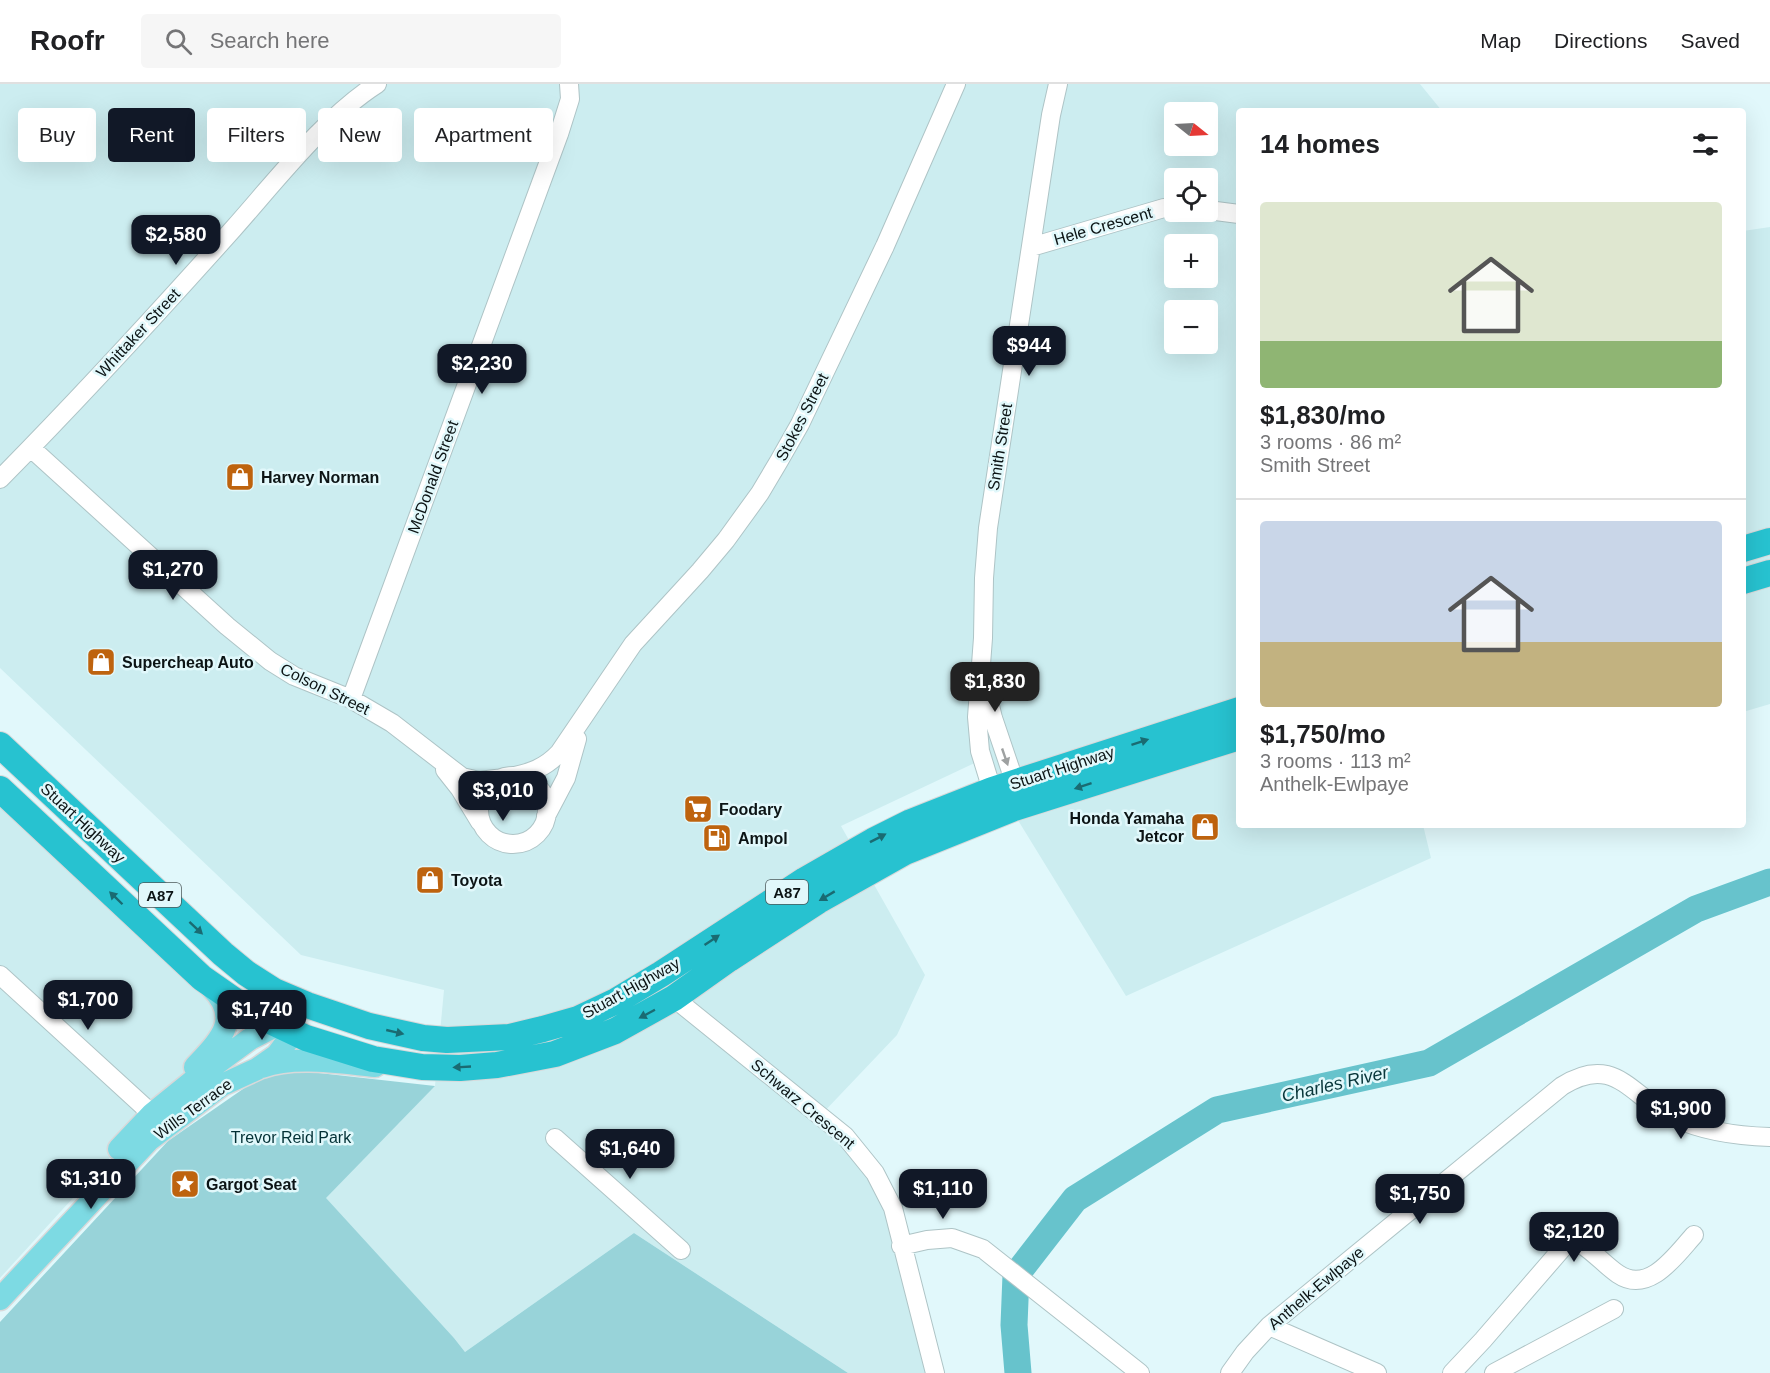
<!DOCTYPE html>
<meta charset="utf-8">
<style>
body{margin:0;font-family:Helvetica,sans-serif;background:#f6f6f6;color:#202124;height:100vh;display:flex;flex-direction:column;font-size:22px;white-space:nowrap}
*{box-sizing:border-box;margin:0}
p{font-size:20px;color:#757577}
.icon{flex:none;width:33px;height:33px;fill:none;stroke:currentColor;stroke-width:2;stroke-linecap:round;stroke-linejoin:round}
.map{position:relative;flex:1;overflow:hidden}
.panel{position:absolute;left:1236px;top:24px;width:510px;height:720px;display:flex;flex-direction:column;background:#fff;border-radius:6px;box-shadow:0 6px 24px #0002}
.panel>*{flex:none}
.banner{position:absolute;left:18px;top:24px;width:570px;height:54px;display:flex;gap:12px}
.needle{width:39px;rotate:108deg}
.tools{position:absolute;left:1164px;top:18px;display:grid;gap:12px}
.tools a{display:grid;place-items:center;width:54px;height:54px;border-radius:6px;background:#fff;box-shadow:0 6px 24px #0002;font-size:30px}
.price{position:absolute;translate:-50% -51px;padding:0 14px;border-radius:12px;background:#111827;color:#fff;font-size:20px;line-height:39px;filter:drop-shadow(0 2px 3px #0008)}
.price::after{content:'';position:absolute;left:50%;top:36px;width:18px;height:14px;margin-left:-9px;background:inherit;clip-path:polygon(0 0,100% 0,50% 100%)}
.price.on{background:#222;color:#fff}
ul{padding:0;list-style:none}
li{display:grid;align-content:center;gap:12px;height:318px;padding:0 24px}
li+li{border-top:2px solid #e0e0e0}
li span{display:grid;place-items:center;height:186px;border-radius:6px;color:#555}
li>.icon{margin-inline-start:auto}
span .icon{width:108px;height:108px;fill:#fffc;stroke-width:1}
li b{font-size:26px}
h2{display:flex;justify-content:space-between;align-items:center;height:72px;padding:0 24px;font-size:26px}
.pill{padding:0 21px;border-radius:6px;background:#fff;box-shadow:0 6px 24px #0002;font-size:21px;line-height:54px}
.pill.on{background:#111827;color:#fff}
header{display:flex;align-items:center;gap:36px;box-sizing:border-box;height:84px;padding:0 30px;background:#fff;border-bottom:2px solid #e0e0e0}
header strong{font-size:28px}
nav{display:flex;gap:33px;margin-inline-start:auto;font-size:21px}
.search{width:420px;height:54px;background:#f6f6f6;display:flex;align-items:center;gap:15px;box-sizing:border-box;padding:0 21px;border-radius:6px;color:#757577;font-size:22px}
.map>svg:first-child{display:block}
.built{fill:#ccedf0;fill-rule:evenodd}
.green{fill:#98d3d9}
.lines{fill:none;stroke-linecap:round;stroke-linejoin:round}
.river{stroke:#67c3cc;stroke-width:27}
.minor-casing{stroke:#aec4c6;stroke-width:20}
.major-casing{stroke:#d8d9da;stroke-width:25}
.highway-casing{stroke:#d8d9da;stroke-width:28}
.minor{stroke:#fff;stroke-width:18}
.major{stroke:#7ddae3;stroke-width:22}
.highway{stroke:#27c2d0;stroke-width:26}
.oneway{fill:#1a6b72}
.oneway2{fill:#9ea1a1}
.labels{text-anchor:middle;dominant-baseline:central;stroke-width:5;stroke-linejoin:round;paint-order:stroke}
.shield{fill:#e1f8fb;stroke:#4c585a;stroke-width:1.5}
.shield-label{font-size:15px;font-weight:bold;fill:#0c1415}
.street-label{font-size:16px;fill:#0c1415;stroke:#e1f8fb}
.poi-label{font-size:16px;font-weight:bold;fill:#0c1415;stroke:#e1f8fb;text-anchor:start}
.park-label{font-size:16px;fill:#023035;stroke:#e1f8fb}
.water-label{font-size:18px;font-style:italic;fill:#08363a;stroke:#e1f8fb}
</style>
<header>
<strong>Roofr</strong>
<div class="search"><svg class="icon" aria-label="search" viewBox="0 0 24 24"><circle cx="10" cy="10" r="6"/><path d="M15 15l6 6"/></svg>Search here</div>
<nav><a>Map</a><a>Directions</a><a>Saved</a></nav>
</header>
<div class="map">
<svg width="1770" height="1289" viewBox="0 0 1770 1289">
<rect width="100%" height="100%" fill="#e1f8fb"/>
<!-- built -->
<path class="built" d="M0 0H1420L1442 27H1239V741H1423L1431 774 1126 912 981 676 841 742 925 891 897 951 820 1032 875 1089 935 1289H848L634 1149 465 1268 454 1254 325 1114 435 1002 444 906 301 871 0 584ZM1174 28H1208V62H1174ZM1174 94H1208V128H1174ZM1174 160H1208V194H1174ZM1174 226H1208V260H1174Z
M1770 143V620L1743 628V147Z
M0 705 174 869 228 944 0 1194Z"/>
<!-- green -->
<path class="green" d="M292 986 435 1002 326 1114 454 1254 465 1268 634 1149 848 1289H0V1238L168 1057 259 994Z"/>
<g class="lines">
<!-- river -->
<path class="river" d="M1018 1289 1014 1241 1016 1191 1075 1115 1217 1026 1429 979 1696 825 1770 798"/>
<!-- minor casing -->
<g class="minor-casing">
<path id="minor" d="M1208 126 1239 130
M1031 163 1164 124H1174
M31 364 227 542 270 577 294 592 351 615 392 639 462 693 479 697 504 694
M0 395C80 314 157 230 233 145 274 99 325 33 377 0
M985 601 993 634 1015 699
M351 615 559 50 570 15 569 0
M445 686 460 705 480 738
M479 726a34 34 0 1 1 68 0a34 34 0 1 1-68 0Z
M510 693C530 689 545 684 559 669L633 560 700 487 726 456 760 409 779 377 800 340 885 162 956 0
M992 706 980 667 977 633 983 554 984 494 988 444 1051 31 1058 0
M546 732 566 694 577 655
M0 891 152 1030
M674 914 845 1052 875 1089 893 1124 935 1289
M555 1054 681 1166
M901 1162 927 1156 952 1154 983 1165 1140 1289
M1269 1242 1377 1289
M1230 1289 1245 1268 1269 1242 1562 1002C1616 968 1631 1014 1675 1034 1705 1048 1738 1052 1770 1053
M1452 1289 1483 1256 1566 1160 1574 1158 1581 1160C1595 1169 1605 1181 1618 1190 1649 1211 1676 1171 1694 1151
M1494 1289 1614 1225"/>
</g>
<!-- major casing -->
<g class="major-casing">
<path id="major" d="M195 983C220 956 243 935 211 903
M262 983C294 971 342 979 375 982
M119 1065 152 1030 194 996 250 955 289 935
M0 1215 149 1056 222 1001 257 985 277 971 288 956 291 942 283 921 265 903"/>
</g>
<!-- highway casing -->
<g class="highway-casing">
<path id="highway" d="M1743 465 1770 457
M1743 497 1770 489
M0 661 223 870 246 889 274 907 307 921 369 942 423 954 447 956 510 953 543 945 578 935 616 917 661 890 805 796 873 757 911 738 992 706 1239 626
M0 705 202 894 251 928 306 954 373 975 422 983 460 984 497 981 555 970 615 947 674 914 729 875 818 817 905 768 1014 724 1239 653"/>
</g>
<!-- minor -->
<use href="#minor" class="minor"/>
<!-- major -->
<use href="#major" class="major"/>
<!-- highway -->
<use href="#highway" class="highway"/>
</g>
<!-- one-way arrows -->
<defs><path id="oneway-solid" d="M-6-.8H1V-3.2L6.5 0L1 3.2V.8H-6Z" transform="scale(1.5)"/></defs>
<g class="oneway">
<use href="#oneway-solid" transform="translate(1140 658) rotate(-18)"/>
<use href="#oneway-solid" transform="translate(1083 702) rotate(162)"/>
<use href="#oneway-solid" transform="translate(878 754) rotate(-27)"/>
<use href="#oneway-solid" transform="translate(827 812) rotate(149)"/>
<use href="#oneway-solid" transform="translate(116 814) rotate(-136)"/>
<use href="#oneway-solid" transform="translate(196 844) rotate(43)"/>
<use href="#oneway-solid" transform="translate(712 856) rotate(-34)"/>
<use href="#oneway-solid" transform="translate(647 930) rotate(152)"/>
<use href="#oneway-solid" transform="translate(395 948) rotate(13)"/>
<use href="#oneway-solid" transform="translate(462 983) rotate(177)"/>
</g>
<use class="oneway2" href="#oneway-solid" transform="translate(1005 673) rotate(71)"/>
<!-- icons -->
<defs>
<g id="shop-square" transform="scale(1.5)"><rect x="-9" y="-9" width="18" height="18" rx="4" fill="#be630e" stroke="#e1f8fb"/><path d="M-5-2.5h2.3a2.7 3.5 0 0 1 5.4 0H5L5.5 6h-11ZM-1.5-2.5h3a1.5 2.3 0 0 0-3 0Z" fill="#fff"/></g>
<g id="supermarket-square" transform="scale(1.5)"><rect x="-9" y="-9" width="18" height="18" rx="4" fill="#be630e" stroke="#e1f8fb"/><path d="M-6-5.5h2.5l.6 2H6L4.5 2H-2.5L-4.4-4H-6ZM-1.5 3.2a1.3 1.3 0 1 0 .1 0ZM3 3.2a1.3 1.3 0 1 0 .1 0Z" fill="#fff"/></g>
<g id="fuel-square" transform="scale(1.5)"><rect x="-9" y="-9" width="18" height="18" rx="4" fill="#be630e" stroke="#e1f8fb"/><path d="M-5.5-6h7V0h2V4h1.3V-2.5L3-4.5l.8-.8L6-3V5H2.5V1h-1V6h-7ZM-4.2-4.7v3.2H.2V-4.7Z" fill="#fff"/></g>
<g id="sight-square" transform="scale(1.5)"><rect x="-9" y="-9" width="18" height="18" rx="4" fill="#be630e" stroke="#e1f8fb"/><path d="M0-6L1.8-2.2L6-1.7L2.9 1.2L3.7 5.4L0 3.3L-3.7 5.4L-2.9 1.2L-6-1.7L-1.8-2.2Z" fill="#fff"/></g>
</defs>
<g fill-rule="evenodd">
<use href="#shop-square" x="240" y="393"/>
<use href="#shop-square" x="101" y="578"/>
<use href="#supermarket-square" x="698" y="725"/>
<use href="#shop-square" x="1205" y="743"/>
<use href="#fuel-square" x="717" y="754"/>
<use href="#shop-square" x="430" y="796"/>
<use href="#sight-square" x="185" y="1100"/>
</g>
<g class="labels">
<!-- shield labels -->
<g class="shield">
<rect x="766" y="796" width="42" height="24" rx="4.5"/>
<rect x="139" y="799" width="42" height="24" rx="4.5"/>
</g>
<g class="shield-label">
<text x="787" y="808">A87</text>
<text x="160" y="811">A87</text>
</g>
<!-- street labels -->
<g class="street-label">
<text transform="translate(1103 142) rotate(-16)">Hele Crescent</text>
<text transform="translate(138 249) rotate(-47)">Whittaker Street</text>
<text transform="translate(802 333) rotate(-63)">Stokes Street</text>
<text transform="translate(1000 363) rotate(-81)">Smith Street</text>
<text transform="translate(433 393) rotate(-70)">McDonald Street</text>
<text transform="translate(325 605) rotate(26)">Colson Street</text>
<text transform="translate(1062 684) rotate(-18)">Stuart Highway</text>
<text transform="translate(83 739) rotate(43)">Stuart Highway</text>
<text transform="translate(631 904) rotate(-29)">Stuart Highway</text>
<text transform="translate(803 1020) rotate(40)">Schwarz Crescent</text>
<text transform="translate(193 1025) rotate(-36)">Wills Terrace</text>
<text transform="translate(1316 1204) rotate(-40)">Anthelk-Ewlpaye</text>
</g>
<!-- poi labels -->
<g class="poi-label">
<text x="261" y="393">Harvey Norman</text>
<text x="122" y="578">Supercheap Auto</text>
<text x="719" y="725">Foodary</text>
<text x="1184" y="734" text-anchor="end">Honda Yamaha<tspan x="1184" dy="18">Jetcor</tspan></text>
<text x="738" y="754">Ampol</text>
<text x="451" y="796">Toyota</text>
<text x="206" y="1100">Gargot Seat</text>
</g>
<!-- park labels -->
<g class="park-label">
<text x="291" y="1053">Trevor Reid Park</text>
</g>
<!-- water labels -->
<g class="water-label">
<text transform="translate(1335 1000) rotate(-13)">Charles River</text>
</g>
</g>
</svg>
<div class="tools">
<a><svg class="needle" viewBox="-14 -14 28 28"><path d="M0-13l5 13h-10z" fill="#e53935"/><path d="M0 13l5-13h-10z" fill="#757577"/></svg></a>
<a><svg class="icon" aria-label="locate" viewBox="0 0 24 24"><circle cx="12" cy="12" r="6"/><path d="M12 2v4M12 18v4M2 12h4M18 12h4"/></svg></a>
<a>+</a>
<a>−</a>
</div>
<b class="price" style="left:176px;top:182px">$2,580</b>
<b class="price" style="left:1029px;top:293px">$944</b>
<b class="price" style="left:482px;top:311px">$2,230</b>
<b class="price" style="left:173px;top:517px">$1,270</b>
<b class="price on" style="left:995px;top:629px">$1,830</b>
<b class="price" style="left:503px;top:738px">$3,010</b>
<b class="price" style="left:88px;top:947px">$1,700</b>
<b class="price" style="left:262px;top:957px">$1,740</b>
<b class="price" style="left:1681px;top:1056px">$1,900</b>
<b class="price" style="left:630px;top:1096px">$1,640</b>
<b class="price" style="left:91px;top:1126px">$1,310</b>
<b class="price" style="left:943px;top:1136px">$1,110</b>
<b class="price" style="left:1420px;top:1141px">$1,750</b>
<b class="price" style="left:1574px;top:1179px">$2,120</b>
<div class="banner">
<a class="pill">Buy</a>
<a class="pill on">Rent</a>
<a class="pill">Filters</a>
<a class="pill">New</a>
<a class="pill">Apartment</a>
</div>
<section class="panel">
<h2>14 homes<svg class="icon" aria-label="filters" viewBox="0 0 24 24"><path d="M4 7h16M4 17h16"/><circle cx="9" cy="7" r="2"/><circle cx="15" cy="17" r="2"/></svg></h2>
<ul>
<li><span style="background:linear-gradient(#dfe7d0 75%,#8fb573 0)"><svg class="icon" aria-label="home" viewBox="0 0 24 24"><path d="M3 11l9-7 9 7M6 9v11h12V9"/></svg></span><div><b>$1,830/mo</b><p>3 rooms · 86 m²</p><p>Smith Street</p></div></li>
<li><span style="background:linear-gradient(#c9d6e8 65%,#c2b280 0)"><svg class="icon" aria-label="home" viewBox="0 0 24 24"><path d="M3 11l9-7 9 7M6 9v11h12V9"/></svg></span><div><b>$1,750/mo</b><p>3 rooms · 113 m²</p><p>Anthelk-Ewlpaye</p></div></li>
</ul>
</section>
</div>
